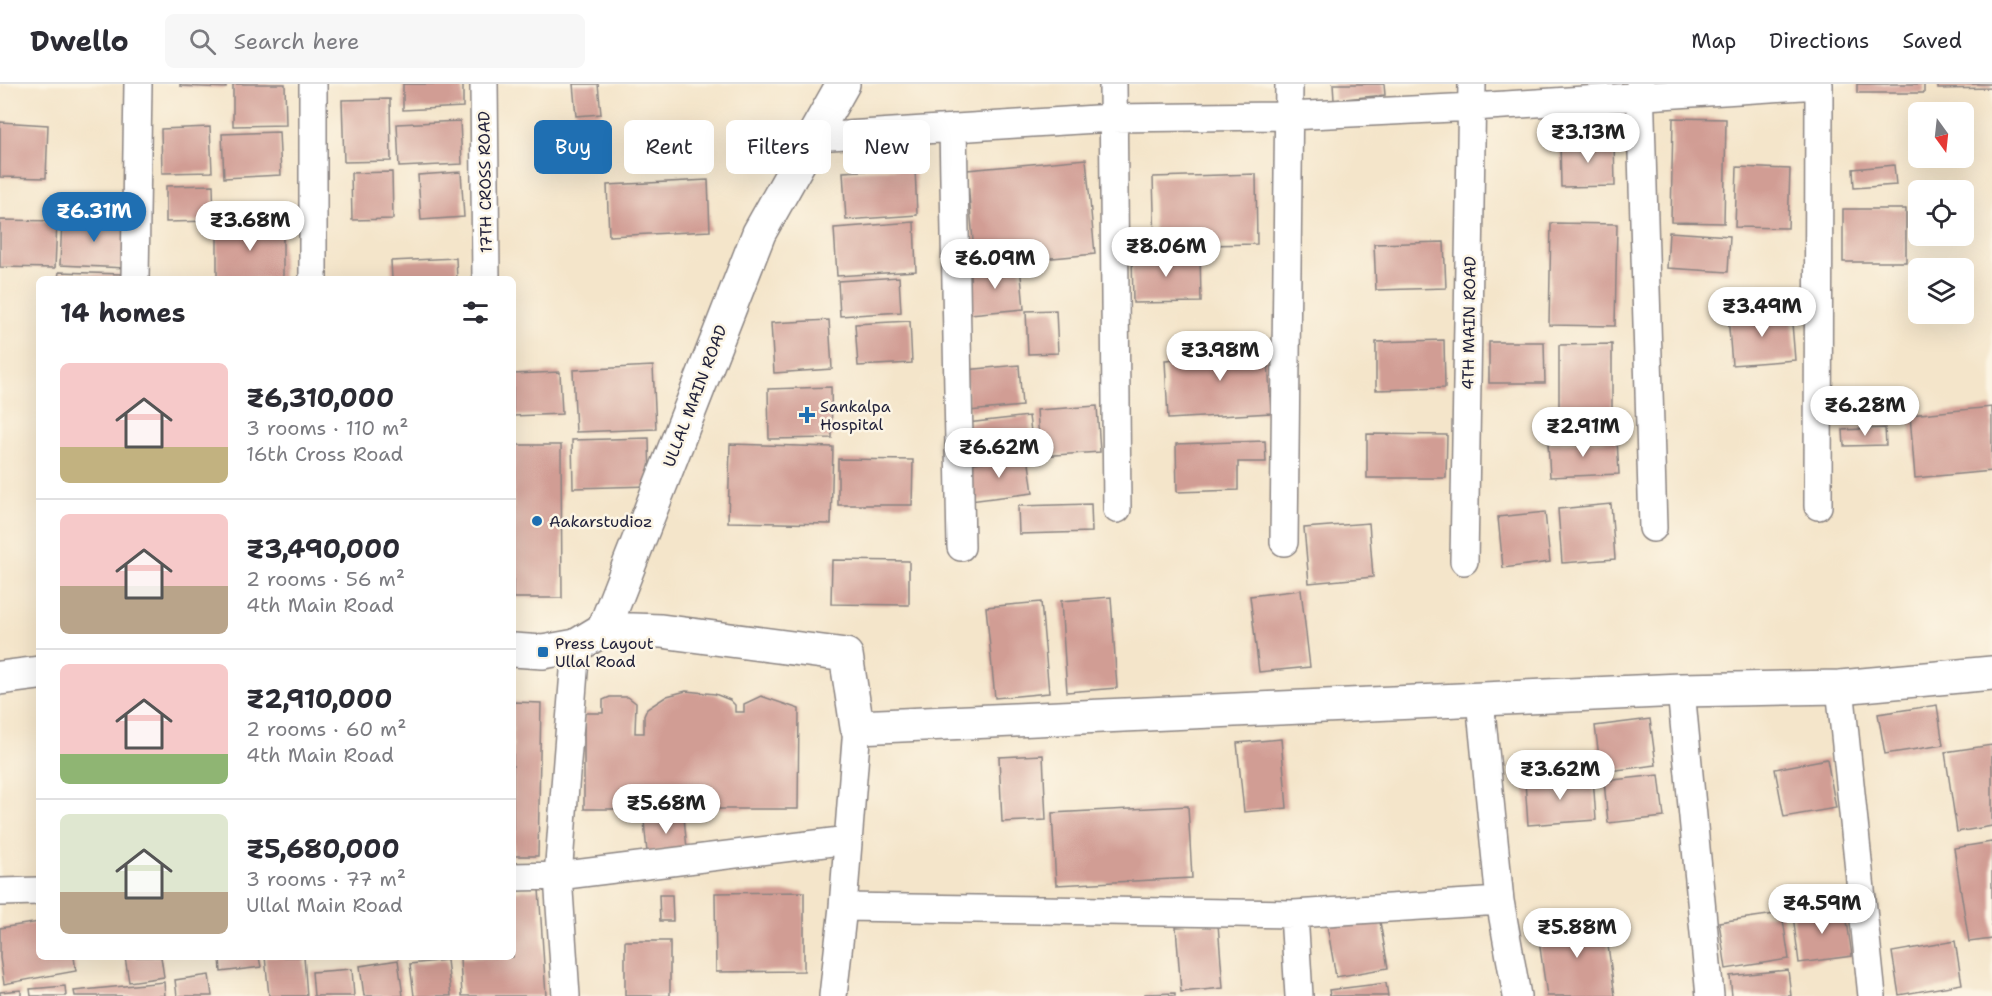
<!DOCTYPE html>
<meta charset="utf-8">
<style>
body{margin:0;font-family:"Shantell Sans",sans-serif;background:#f7f7f7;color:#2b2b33;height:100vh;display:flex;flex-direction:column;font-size:22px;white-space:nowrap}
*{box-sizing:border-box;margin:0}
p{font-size:20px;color:#7c7c81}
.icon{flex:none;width:33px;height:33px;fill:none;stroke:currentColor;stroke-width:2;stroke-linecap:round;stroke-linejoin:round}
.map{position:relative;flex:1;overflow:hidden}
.side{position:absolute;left:36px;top:192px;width:480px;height:684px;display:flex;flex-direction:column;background:#fff;border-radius:9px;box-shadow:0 6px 24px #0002}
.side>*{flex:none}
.hud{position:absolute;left:534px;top:36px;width:570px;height:54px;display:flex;gap:12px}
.needle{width:39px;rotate:165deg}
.buttons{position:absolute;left:1908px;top:18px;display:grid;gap:12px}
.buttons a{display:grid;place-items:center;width:66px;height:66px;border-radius:9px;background:#fff;box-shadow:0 6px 24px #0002;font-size:30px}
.price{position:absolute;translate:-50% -51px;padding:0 14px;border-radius:21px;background:#fff;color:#222;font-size:20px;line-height:39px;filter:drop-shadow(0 2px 3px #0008)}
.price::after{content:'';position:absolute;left:50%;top:36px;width:18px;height:14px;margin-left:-9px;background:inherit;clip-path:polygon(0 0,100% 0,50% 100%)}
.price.selected{background:#1f6fb2;color:#fff}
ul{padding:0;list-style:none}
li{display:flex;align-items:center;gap:18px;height:150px;padding:0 24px}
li+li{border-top:2px solid #e1e1e2}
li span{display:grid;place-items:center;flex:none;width:168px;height:120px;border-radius:9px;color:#555}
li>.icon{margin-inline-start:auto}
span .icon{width:72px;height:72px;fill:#fffc;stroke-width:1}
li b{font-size:26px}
h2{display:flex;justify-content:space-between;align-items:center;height:72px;padding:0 24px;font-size:26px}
.chip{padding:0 21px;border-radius:9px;background:#fff;box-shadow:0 6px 24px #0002;font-size:21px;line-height:54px}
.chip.selected{background:#1f6fb2;color:#fff}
header{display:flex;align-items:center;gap:36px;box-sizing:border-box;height:84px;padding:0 30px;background:#fff;border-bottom:2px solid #e1e1e2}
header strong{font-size:28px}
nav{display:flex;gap:33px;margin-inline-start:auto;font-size:21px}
.search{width:420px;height:54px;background:#f7f7f7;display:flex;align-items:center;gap:15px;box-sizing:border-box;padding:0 21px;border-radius:9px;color:#7c7c81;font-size:22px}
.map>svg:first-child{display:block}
.building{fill:#d19d94}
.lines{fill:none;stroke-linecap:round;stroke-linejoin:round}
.street-casing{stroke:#8b8482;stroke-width:30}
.secondary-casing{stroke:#8b8482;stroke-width:36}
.street{stroke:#fff;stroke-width:27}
.secondary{stroke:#fff;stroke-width:33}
.poi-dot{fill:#1f6fb2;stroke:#fcf5e5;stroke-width:2}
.labels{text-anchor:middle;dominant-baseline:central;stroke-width:5;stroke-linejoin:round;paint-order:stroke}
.street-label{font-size:16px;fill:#22223b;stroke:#fcf5e5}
.poi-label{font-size:16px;fill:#22223b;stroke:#fcf5e5;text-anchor:start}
</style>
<header>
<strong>Dwello</strong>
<div class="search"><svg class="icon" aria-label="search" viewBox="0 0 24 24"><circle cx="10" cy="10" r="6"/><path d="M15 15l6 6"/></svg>Search here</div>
<nav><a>Map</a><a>Directions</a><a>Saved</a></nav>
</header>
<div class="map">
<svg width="1992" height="912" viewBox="0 0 1992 912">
<rect width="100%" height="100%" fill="#fcf5e5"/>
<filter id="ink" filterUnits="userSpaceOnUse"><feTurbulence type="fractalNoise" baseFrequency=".0167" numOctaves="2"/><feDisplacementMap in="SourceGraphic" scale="12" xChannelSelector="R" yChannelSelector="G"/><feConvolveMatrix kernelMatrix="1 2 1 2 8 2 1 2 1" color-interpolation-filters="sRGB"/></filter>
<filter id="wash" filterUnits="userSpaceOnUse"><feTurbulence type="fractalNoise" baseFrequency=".008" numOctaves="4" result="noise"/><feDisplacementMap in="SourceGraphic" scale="24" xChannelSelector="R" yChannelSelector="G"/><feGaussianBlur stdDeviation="1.35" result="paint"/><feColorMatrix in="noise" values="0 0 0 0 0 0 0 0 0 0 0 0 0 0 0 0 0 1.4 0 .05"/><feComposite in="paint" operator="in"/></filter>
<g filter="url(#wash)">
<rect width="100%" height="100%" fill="#f4e5ca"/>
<g id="blocks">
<!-- building -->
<path class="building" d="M180 0H226V4L180 2Z
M233 0H285L286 41 233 42Z
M403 0H463V23L403 26Z
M573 0H598L601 30 576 32Z
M1333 0H1384L1385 11 1334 16Z
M1857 0H1924V9H1857Z
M1938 0H1992V4L1938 5Z
M390 15 391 77 344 78 342 16Z
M1673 34 1726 35 1724 139 1671 138Z
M460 37 462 80 399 83 397 40Z
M0 38 48 41 46 94 0 93Z
M210 43 212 88 162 89 161 45Z
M279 48 281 91 224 94 222 50Z
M1614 56 1615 102 1561 103 1560 57Z
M1086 75 1095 170 975 181 967 86Z
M1894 81 1896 101 1854 104 1853 85Z
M1737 83 1790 85 1788 144 1735 143Z
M915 84 917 131 846 136 843 88Z
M392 88 393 135 352 136 351 89Z
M461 88 464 133 421 136 418 91Z
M1256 90 1257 160 1155 162 1153 93Z
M708 96 710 147 609 152 607 101Z
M213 101 214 137 166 138V102Z
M1843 125H1906V178H1843Z
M62 135 129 138 126 184 60 181Z
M0 136 57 137 55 184 0 183Z
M914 138 916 187 837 192 834 144Z
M1551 139 1617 140 1615 242 1549 241Z
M217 140H283V195H217Z
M1669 148 1730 152 1728 188 1667 184Z
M1444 158 1446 204 1376 206 1374 160Z
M1200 170 1201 218 1133 219 1132 171Z
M456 174 457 195H392L391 177Z
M1020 181 1024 225 970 230 966 187Z
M59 188 121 190V195H58Z
M899 193 901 228 840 232 838 197Z
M1056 226 1058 269 1028 270 1026 227Z
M1791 227 1795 276 1732 281 1728 232Z
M829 236 832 285 774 289 771 239Z
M910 237 912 279 858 282 855 240Z
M1444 256 1445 304 1376 306V258Z
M1267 257 1271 329 1168 335 1165 276 1197 274 1196 261Z
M1489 258H1544L1545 299H1489Z
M1612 260V340L1559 341V261Z
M1019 281 1022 322 969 327 965 286Z
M653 282 656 345 576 348 573 286Z
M560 288 562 330 513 332V290Z
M831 303 832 354 769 355 768 305Z
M1097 322 1100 368 1040 372 1037 326Z
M1992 323V387L1915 394 1910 331Z
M1029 332 1033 363 971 370 967 339Z
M1885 344 1886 361 1844 362 1843 346Z
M1367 350 1447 351 1446 394H1367Z
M649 354 650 402 573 404 572 356Z
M1617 356 1619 390 1550 393 1548 359Z
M1265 357 1266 378H1238V406L1177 408 1176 360Z
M730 360 833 363 831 440 728 438Z
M513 361H561L562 514H513Z
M1028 372 1033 409 970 417 966 380Z
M838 375 913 376 912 421H838Z
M1091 420 1092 448 1019 450 1018 422Z
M1611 420 1615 475 1562 479 1558 425Z
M1545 428 1550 478 1503 484 1498 433Z
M1369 439 1373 493 1309 499 1304 444Z
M832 476 909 477V521L831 520Z
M1301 506 1310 583 1259 588 1250 512Z
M1111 513 1117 604 1067 608 1061 517Z
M1041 518 1049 609 995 614 986 523Z
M686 607 715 610 730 616 735 621V628H744V620L761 612 799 625 798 725H584V629H603V616L610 613H628L636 619 635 649H644V632L647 625 667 612Z
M513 618 541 619 538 772H513Z
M1937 621 1943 661 1885 670 1878 630Z
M1650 635 1656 681 1601 688 1595 642Z
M1281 655 1287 724 1244 728 1237 659Z
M1992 661V742L1957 748 1945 668Z
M1043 671 1046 736 1002 738 999 673Z
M1827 675 1836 724 1784 733 1775 685Z
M1659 691 1664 733 1608 739 1604 697Z
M1593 693 1596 736 1528 741 1525 698Z
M1188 722 1192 794 1056 801 1052 729Z
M684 733 687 765 647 768 644 737Z
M1992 758V855L1969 858 1954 764Z
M539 805 546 912H462L460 874 513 873V807Z
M804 808V887L716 888 715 809Z
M659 811H672L673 837H660Z
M1845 823 1852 872 1799 879 1793 831Z
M1782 829 1789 875 1726 885 1719 838Z
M1379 832 1388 884 1336 893 1327 841Z
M1604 833 1615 912H1547L1537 843Z
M39 838V873H74L76 887 4 900 0 874V844Z
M1218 840 1223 904 1181 908 1176 843Z
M625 857H670V912H625Z
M1955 857 1962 900 1899 911 1892 868Z
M125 873H161L164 893 129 898Z
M220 873H259L261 883 221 888Z
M265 873H304L307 912H269Z
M398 876 403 912H364L360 882Z
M447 876 451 912H414L410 880Z
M352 885 354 912H314L312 888Z
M1788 886 1791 912H1732L1730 892Z
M209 891 212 912H177L175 896Z
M164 898 165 912H75L74 907Z
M1386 899 1388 912H1330L1329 906Z
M65 902 66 912H31L30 905Z
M21 906V912H0V908Z
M1175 909V912H1145V910Z"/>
</g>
</g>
<g filter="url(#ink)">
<use href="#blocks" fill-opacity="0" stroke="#8b8482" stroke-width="1.5"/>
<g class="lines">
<!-- street casing -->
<g class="street-casing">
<path id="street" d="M313 0V195
M484 0 486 195
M1113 0 1117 425
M1640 0 1653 444
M953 44 961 463
M815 53 1112 34 1289 32 1473 23 1819 1
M135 195 138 0
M1818 422 1819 0
M1284 458 1289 0
M1464 477 1472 0
M1840 603 1872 912
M1681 606 1710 912
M1480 616 1500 817 1517 912
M513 793 558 792 848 756
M0 808 39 807
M843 823 1294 830 1500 817
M1294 830 1299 912
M566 912 558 792 576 562
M833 912 843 823 857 643"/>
</g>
<!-- secondary casing -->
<g class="secondary-casing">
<path id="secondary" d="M604 545 661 547 846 571 857 643 1681 606 1840 603 1992 589
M513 566 543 568 576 562 604 545 759 149 843 0
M0 594 39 589"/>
</g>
<!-- street -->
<use href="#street" class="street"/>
<!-- secondary -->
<use href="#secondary" class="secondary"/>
</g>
</g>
<!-- markers -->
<g class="poi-dot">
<path d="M804 322h6v6h6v6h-6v6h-6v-6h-6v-6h6z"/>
<circle cx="537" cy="437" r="6"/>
<rect x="537" y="562" width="12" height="12" rx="3"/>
</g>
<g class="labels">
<!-- street labels -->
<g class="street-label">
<text transform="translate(485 98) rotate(-91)">17TH CROSS ROAD</text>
<text transform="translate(1469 239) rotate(-89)">4TH MAIN ROAD</text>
<text transform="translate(695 312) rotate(-69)">ULLAL MAIN ROAD</text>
</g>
<!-- poi labels -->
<g class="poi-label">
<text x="820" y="322">Sankalpa<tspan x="820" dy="18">Hospital</tspan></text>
<text x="549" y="437">Aakarstudioz</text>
<text x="555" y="559">Press Layout<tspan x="555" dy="18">Ullal Road</tspan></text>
</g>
</g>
</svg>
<div class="buttons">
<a><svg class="needle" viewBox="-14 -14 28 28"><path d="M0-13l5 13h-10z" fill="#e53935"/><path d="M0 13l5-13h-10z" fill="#7c7c81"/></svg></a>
<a><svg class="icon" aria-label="locate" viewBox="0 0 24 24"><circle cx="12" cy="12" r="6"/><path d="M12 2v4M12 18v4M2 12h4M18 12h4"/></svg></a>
<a><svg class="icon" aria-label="layers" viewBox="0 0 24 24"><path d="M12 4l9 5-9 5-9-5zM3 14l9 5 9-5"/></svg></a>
</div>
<b class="price" style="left:1588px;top:80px">₹3.13M</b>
<b class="price selected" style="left:94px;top:159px">₹6.31M</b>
<b class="price" style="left:250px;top:168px">₹3.68M</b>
<b class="price" style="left:1166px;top:194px">₹8.06M</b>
<b class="price" style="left:995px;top:206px">₹6.09M</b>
<b class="price" style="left:1762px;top:254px">₹3.49M</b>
<b class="price" style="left:1220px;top:298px">₹3.98M</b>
<b class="price" style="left:1865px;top:353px">₹6.28M</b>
<b class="price" style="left:1583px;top:374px">₹2.91M</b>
<b class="price" style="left:999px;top:395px">₹6.62M</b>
<b class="price" style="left:1560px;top:717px">₹3.62M</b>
<b class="price" style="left:666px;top:751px">₹5.68M</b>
<b class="price" style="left:1822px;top:851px">₹4.59M</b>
<b class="price" style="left:1577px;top:875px">₹5.88M</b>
<div class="hud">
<a class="chip selected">Buy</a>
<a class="chip">Rent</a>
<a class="chip">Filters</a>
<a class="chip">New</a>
</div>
<section class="side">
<h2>14 homes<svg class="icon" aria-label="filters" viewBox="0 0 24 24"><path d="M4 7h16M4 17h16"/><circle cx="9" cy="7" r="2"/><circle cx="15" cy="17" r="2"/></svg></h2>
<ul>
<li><span style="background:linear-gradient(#f6c9c9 70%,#c2b280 0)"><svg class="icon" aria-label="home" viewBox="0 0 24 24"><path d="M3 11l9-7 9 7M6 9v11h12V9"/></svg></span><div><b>₹6,310,000</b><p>3 rooms · 110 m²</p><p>16th Cross Road</p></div></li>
<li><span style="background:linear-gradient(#f6c9c9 60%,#b9a48a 0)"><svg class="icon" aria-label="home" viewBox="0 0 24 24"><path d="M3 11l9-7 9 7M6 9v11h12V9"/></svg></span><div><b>₹3,490,000</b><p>2 rooms · 56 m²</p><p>4th Main Road</p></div></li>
<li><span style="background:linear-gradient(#f6c9c9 75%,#8fb573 0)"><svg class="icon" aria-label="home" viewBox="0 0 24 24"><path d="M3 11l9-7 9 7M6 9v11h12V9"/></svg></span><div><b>₹2,910,000</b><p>2 rooms · 60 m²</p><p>4th Main Road</p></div></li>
<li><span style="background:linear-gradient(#dfe7d0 65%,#b9a48a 0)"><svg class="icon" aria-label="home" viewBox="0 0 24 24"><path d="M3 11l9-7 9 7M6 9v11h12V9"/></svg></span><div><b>₹5,680,000</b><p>3 rooms · 77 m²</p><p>Ullal Main Road</p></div></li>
</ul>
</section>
</div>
